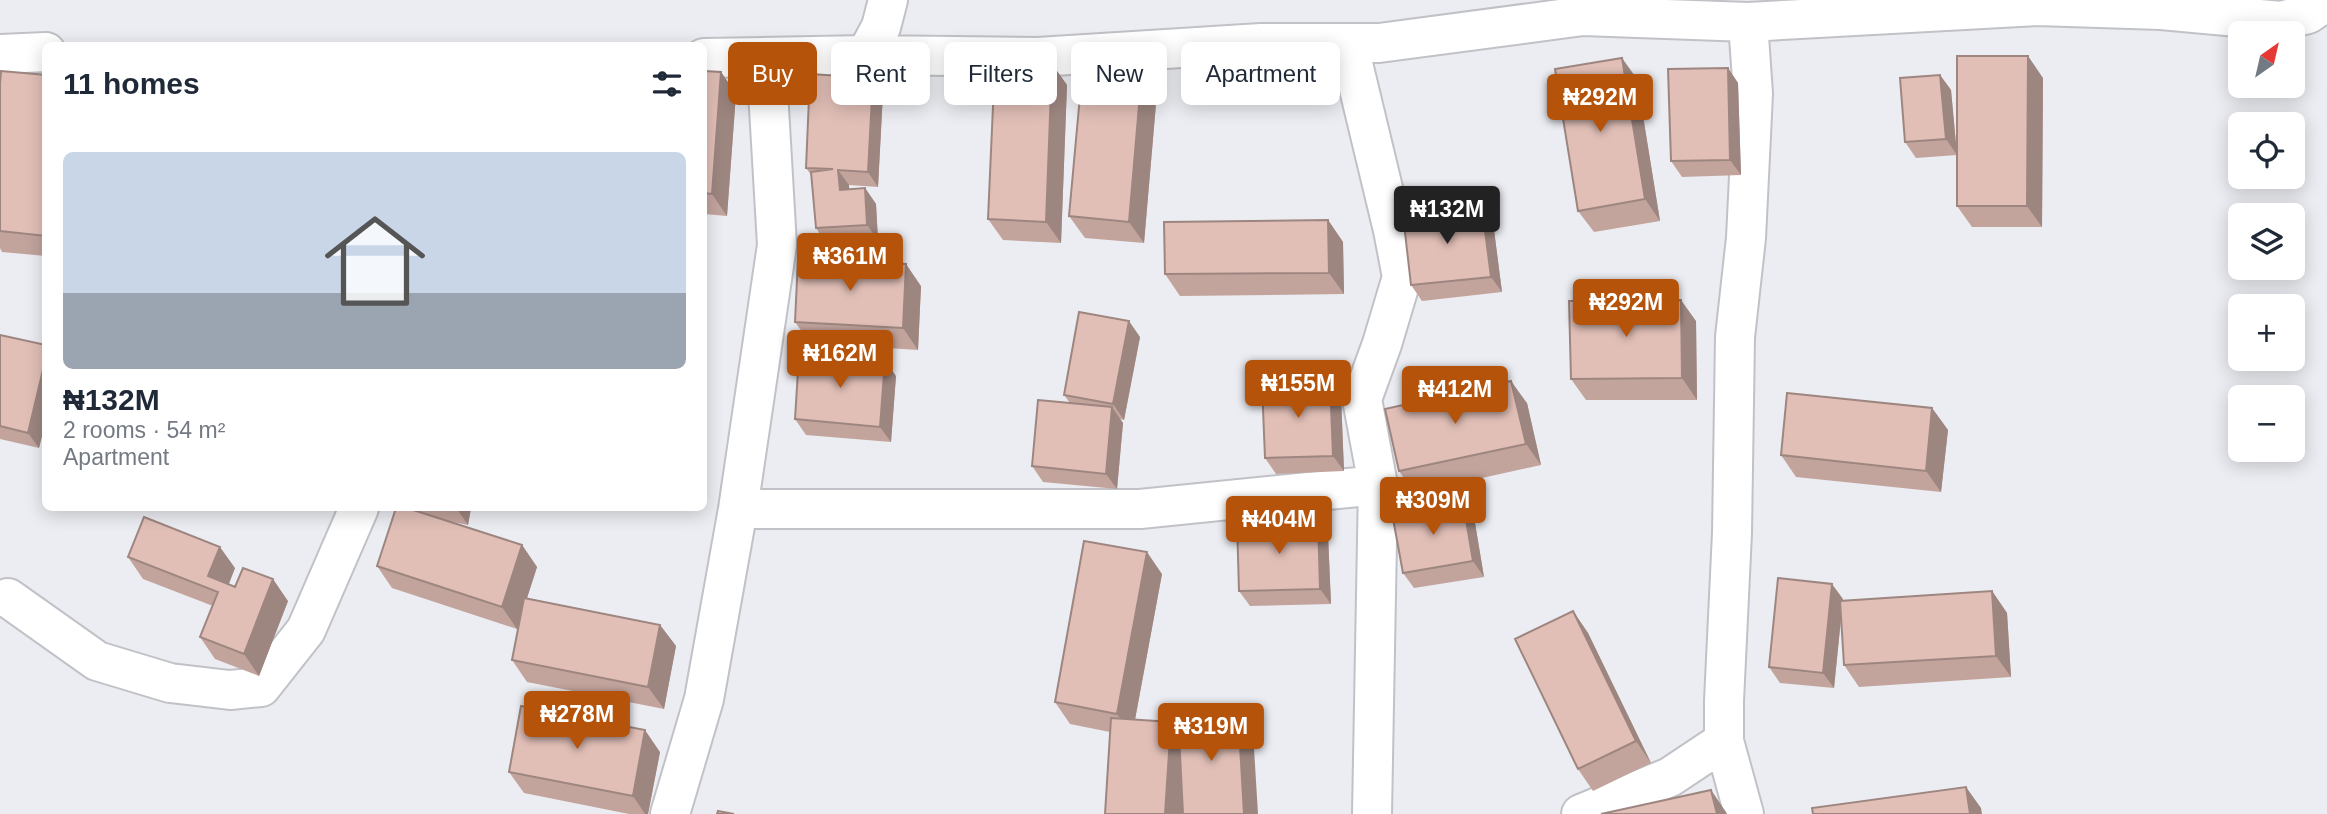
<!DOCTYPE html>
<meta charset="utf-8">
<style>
body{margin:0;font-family:Arial,sans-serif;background:#f2f2f3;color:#1f2937;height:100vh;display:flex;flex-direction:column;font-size:26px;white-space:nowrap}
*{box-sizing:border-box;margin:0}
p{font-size:23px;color:#747a83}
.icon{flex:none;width:38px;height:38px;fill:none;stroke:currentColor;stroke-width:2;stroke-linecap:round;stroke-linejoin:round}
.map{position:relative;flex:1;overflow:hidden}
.details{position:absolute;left:42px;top:42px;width:665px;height:469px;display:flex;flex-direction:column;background:#fff;border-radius:10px;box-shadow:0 4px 18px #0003}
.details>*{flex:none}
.banner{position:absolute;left:728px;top:42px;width:665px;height:63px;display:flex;gap:14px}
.needle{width:46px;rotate:34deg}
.controls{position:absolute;left:2228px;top:21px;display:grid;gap:14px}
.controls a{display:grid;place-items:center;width:77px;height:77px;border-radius:10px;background:#fff;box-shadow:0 4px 18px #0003;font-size:35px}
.price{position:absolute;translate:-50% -60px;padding:0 16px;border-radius:7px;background:#b45309;color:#fff;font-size:23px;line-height:46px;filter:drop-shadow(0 2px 4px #0008)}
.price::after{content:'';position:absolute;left:50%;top:42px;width:21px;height:16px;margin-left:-10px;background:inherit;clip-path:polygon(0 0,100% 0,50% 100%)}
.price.on{background:#222;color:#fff}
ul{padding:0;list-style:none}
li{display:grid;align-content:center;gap:14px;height:371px;padding:0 21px}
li+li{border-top:2px solid #e0e1e3}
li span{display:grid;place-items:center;height:217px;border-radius:10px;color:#555}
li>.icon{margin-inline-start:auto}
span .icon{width:126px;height:126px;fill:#fffc;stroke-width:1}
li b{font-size:30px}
h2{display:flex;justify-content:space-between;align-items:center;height:84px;padding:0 21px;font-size:30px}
.chip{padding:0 24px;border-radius:10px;background:#fff;box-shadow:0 4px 18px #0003;font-size:24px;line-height:63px}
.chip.on{background:#b45309;color:#fff}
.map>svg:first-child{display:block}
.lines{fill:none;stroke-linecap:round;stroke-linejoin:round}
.minor-casing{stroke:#c1c2c7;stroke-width:42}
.minor{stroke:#fff;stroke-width:38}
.wall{fill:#c2a49d}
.shaded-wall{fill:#9e8680}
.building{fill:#e1bfb7;stroke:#9e8680;stroke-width:2}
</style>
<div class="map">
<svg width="2327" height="814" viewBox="0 0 2327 814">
<rect width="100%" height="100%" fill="#ecedf2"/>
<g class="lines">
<!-- minor casing -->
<g class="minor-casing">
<path id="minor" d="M1348 43 1393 230 1402 277 1382 344 1362 399 1378 485 1372 814
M0 54 46 52
M866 55 881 27 888 0
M704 58 866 55 1038 57 1261 43H1379L1583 16 1748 22 2037 6 2161 10 2281 21 2308 14 2327 1
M738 509H1140L1378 485
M8 598 97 661 170 683 230 690 261 687 306 630 359 508
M670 814 704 699 738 509 777 245 766 57
M1581 814 1670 777 1724 741
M1744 814 1724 741V701L1732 533 1735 337 1746 238 1753 94 1748 22"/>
</g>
<!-- minor -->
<use href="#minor" class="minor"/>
</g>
<!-- wall -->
<path class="wall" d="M1052 64 1067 85 1061 243 1003 240 988 219Z
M1728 68 1738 83 1741 175 1682 177 1671 161Z
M1159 69 1144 243 1085 238 1069 216Z
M704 71 721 72 736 94 727 216 704 214Z
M46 75V256L2 252 0 248V84Z
M1940 75 1951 90 1957 155 1916 158 1905 142Z
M873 78 883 93 878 187 849 185V189L865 188 876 204 878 240 826 243 816 228 812 176 806 168Z
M2043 78 2042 227H1972L1957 206Z
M1637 79 1660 221 1594 232 1578 211Z
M1328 220 1343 242 1344 294 1180 296 1165 274Z
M1493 222 1502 292 1422 301 1411 285Z
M921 286 918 350 810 343 795 322Z
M1696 321 1697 400H1586L1571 379Z
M0 335 46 345V420L39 448 0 439Z
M1140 337 1124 420 1120 419 1123 423 1117 489 1043 482 1032 466 1070 403 1064 395Z
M896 376 891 442 806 435 795 419Z
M1341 397 1344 471 1276 474 1265 458Z
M1527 403 1541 465 1414 493 1399 471Z
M1932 408 1948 430 1941 492 1796 477 1781 455Z
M1463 502 1474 517 1484 577 1414 588 1403 573Z
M414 508H471L468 525 448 521 522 545 537 567 527 598 660 625 676 646 664 709 527 682 512 660 519 620 517 629 392 588 377 566 417 511Z
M1318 520 1328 535 1331 604 1250 606 1239 591Z
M128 557 235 568 229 584 288 601 259 676 215 659 200 637 213 606 143 579Z
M1162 574 1135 719 1179 732H1253L1182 806 1110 732 1070 724 1055 702Z
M1992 591 2007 613 2011 677 1859 687 1844 665 1841 618 1834 688 1780 683 1769 667 1843 599V601Z
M1573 611 1588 633 1651 763 1593 791 1578 769Z
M660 752 648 814H629L524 793 509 772Z"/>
<!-- shaded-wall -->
<path class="shaded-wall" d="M1144 47 1159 69 1144 243 1129 222Z
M2028 56 2043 78 2042 227 2027 206Z
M1622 58 1637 79 1660 221 1645 199Z
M1052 64 1067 85 1061 243 1046 222Z
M1728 68 1738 83 1741 175 1730 160Z
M721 72 736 94 727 216 712 194Z
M1940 75 1951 90 1957 155 1946 139Z
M873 78 883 93 878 187 868 172Z
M838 170 849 185 850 205 840 190Z
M865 188 876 204 878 240 867 225Z
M1482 207 1493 222 1502 292 1491 277Z
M1328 220 1343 242 1344 294 1329 273Z
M906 264 921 286 918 350 903 328Z
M1681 300 1696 321 1697 400 1682 378Z
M1129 321 1140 337 1124 420 1113 404Z
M46 357V420L39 448 28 433Z
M885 360 896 376 891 442 880 427Z
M1330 381 1341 397 1344 471 1333 456Z
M1511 381 1527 403 1541 465 1526 444Z
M1112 407 1123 423 1117 489 1106 474Z
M1932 408 1948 430 1941 492 1926 471Z
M1463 502 1474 517 1484 577 1473 561Z
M458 508H471L468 525 457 509Z
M1318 520 1328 535 1331 604 1320 589Z
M522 545 537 567 517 629 502 607Z
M220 547 235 568 223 598 208 576Z
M1147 552 1162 574 1132 736 1117 714Z
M273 579 288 601 259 676 244 654Z
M1832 584 1843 599 1834 688 1823 673Z
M1992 591 2007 613 2011 677 1996 656Z
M1573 611 1588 633 1651 763 1636 741Z
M660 625 676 646 664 709 648 687Z
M1238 711 1253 732 1258 814H1244Z
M1171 722 1187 743 1182 814H1165Z
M645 730 660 752 648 814H645L633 796Z
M1966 787 1981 808 1982 814H1970Z
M1711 790 1726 812 1727 814H1717Z"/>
<!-- building -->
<path class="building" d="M1110 45 1144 47 1129 222 1069 216 1082 74 1108 76Z
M1957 56H2028L2027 206H1957Z
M1622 58 1645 199 1578 211 1555 69Z
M995 61 1052 64 1046 222 988 219Z
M1728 68 1730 160 1671 161 1668 69Z
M1 71 46 75V236L0 231V84Z
M704 71 721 72 712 194 704 193Z
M810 74 873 78 868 172 838 170 840 190 865 188 867 225 816 228 811 172 833 169 806 168Z
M1940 75 1946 139 1905 142 1900 78Z
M1482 207 1491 277 1411 285 1403 215Z
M1328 220 1329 273 1165 274 1164 222Z
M798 258 906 264 903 328 795 322Z
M1681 300 1682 378 1571 379 1569 301Z
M1079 312 1129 321 1113 404 1064 395Z
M0 335 46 345V357L28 433 0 426Z
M799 354 885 360 880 427 795 419Z
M1330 381 1333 456 1265 458 1262 384Z
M1511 381 1526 444 1399 471 1385 409Z
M1787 393 1932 408 1926 471 1781 455Z
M1038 400 1112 407 1106 474 1032 466Z
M1463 502 1473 561 1403 573 1392 513Z
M396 508H407L522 545 502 607 377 566Z
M144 517 220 547 208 576 235 587 243 568 273 579 244 654 200 637 218 592 128 557Z
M1318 520 1320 589 1239 591 1237 522Z
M1084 541 1147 552 1117 714 1055 702Z
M1778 578 1832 584 1823 673 1769 667Z
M1992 591 1996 656 1844 665 1840 601Z
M524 598 660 625 648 687 512 660Z
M1573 611 1636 741 1578 769 1515 639Z
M521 706 645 730 633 796 509 772Z
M1238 711 1244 814H1183L1178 714Z
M1111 718 1171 722 1165 814H1105Z
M1966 787 1970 814H1813L1812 808Z
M1711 790 1717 814H1601Z
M718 811 734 814H717Z"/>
</svg>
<div class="controls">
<a><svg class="needle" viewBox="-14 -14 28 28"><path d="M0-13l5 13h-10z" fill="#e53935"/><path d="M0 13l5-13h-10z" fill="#747a83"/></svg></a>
<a><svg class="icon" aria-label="locate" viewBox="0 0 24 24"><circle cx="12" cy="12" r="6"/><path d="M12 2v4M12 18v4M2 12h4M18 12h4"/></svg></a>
<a><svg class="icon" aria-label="layers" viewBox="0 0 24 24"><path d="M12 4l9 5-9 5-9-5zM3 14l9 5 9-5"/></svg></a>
<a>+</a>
<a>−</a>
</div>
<b class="price" style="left:1600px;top:134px">₦292M</b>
<b class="price on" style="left:1447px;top:246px">₦132M</b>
<b class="price" style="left:850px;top:293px">₦361M</b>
<b class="price" style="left:1626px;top:339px">₦292M</b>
<b class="price" style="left:840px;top:390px">₦162M</b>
<b class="price" style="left:1298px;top:420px">₦155M</b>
<b class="price" style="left:1455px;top:426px">₦412M</b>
<b class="price" style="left:1433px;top:537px">₦309M</b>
<b class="price" style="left:1279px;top:556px">₦404M</b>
<b class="price" style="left:577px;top:751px">₦278M</b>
<b class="price" style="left:1211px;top:763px">₦319M</b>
<div class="banner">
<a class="chip on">Buy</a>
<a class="chip">Rent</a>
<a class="chip">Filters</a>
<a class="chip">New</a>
<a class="chip">Apartment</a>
</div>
<section class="details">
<h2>11 homes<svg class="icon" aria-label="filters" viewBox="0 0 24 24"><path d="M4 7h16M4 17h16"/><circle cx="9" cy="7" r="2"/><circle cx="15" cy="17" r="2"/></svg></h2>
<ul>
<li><span style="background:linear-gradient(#c9d6e8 65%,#9aa5b1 0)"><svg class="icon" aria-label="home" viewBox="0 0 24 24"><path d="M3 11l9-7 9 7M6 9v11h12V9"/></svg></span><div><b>₦132M</b><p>2 rooms · 54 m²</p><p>Apartment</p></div></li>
</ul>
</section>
</div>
